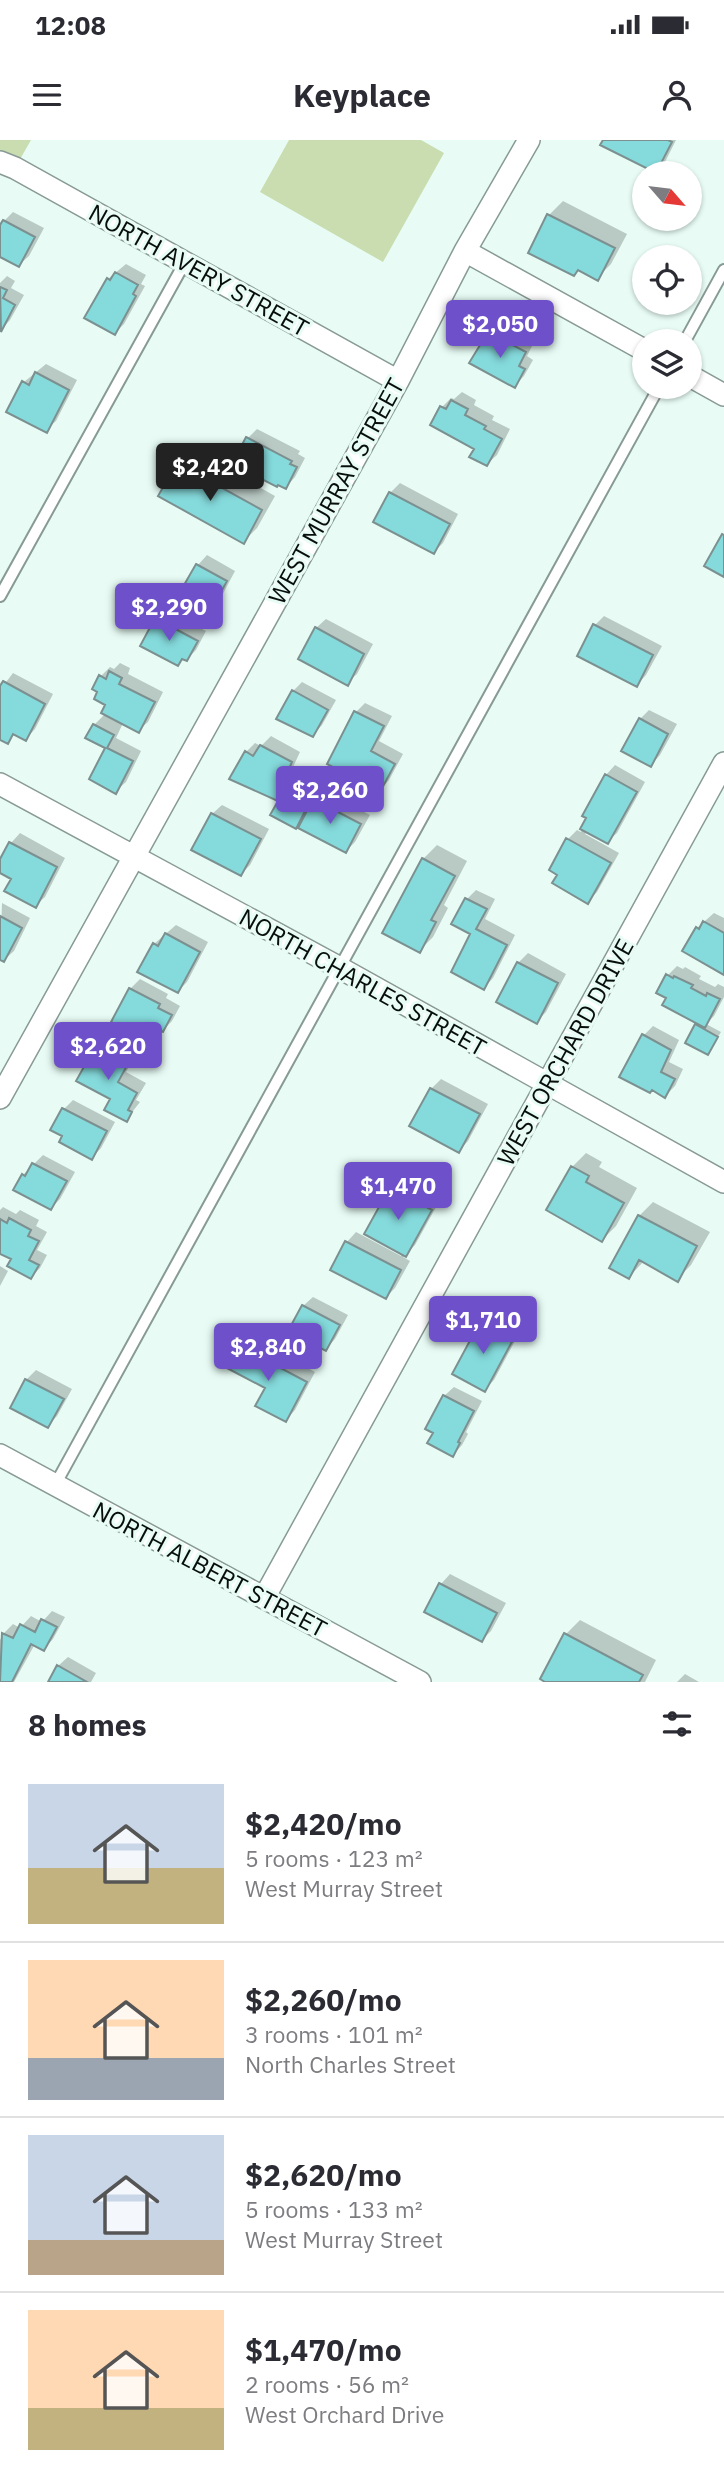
<!DOCTYPE html>
<meta charset="utf-8">
<style>
body{margin:0;font-family:"IBM Plex Sans",sans-serif;background:#f2f2f3;color:#2b2b33;height:100vh;display:flex;flex-direction:column;font-size:26px;white-space:nowrap}
*{box-sizing:border-box;margin:0}
p{font-size:23px;color:#7c7c81}
.icon{flex:none;width:38px;height:38px;fill:none;stroke:currentColor;stroke-width:2;stroke-linecap:round;stroke-linejoin:round}
.map{position:relative;height:1542px;overflow:hidden}
.panel{display:flex;flex-direction:column;background:#fff;flex:1}
.panel>*{flex:none}
.needle{width:46px;rotate:118deg}
.tools{position:absolute;left:632px;top:21px;display:grid;gap:14px}
.tools a{display:grid;place-items:center;width:70px;height:70px;border-radius:50%;background:#fff;box-shadow:0 2px 5px #0004;font-size:35px}
.price{position:absolute;translate:-50% -60px;padding:0 16px;border-radius:7px;background:#6e51ca;color:#fff;font-size:23px;line-height:46px;filter:drop-shadow(0 2px 4px #0008)}
.price::after{content:'';position:absolute;left:50%;top:42px;width:21px;height:16px;margin-left:-10px;background:inherit;clip-path:polygon(0 0,100% 0,50% 100%)}
.price.active{background:#222;color:#fff}
ul{padding:0;list-style:none}
li{display:flex;align-items:center;gap:21px;height:175px;padding:0 28px}
li+li{border-top:2px solid #e1e1e2}
li span{display:grid;place-items:center;flex:none;width:196px;height:140px;border-radius:0px;color:#555}
li>.icon{margin-inline-start:auto}
span .icon{width:84px;height:84px;fill:#fffc;stroke-width:1}
li b{font-size:30px}
h2{display:flex;justify-content:space-between;align-items:center;height:84px;padding:0 28px;font-size:30px}
.status{display:flex;justify-content:space-between;align-items:center;height:49px;padding:0 35px;background:#fff;direction:ltr}
.status svg{height:19px;fill:currentColor}
header{display:flex;justify-content:space-between;align-items:center;height:91px;padding:0 28px;background:#fff;font-size:32px;font-weight:700}
.map>svg:first-child{display:block}
.green{fill:#c9ddb0}
.shadow{fill:#0003}
.building{fill:#85dadc;stroke:#7c9090;stroke-width:2}
.lines{fill:none;stroke-linecap:round;stroke-linejoin:round}
.lane-casing{stroke:#889a95;stroke-width:14}
.street-casing{stroke:#889a95;stroke-width:24}
.lane{stroke:#fff;stroke-width:10}
.street{stroke:#fff;stroke-width:21}
.labels{text-anchor:middle;dominant-baseline:central;stroke-width:6;stroke-linejoin:round;paint-order:stroke}
.street-label{font-size:24px;fill:#070e0c;stroke:#e8fcf5}
</style>
<div class="status"><b>12:08</b><svg viewBox="0 0 49 12"><path d="M0 12V9h3v3zM5 12V6h3v6zM10 12V3h3v9zM15 12V0h3v12zM26 1h20v11H26zM47 4h2v5h-2z"/></svg></div>
<header><svg class="icon" aria-label="menu" viewBox="0 0 24 24"><path d="M4 6h16M4 12h16M4 18h16"/></svg>Keyplace<svg class="icon" aria-label="person" viewBox="0 0 24 24"><circle cx="12" cy="8" r="4"/><path d="M4 21q1-7 8-7t8 7"/></svg></header>
<div class="map">
<svg width="724" height="1542" viewBox="0 0 724 1542">
<rect width="100%" height="100%" fill="#e8fcf5"/>
<!-- green -->
<path class="green" d="M0 0H31L15 28 0 22Z
M289 0H421L444 13 383 122 260 52Z"/>
<!-- shadow -->
<path class="shadow" d="M605 0H676L665 22 655 31Z
M563 61 627 94 611 124 597 138 579 129 574 134 549 75Z
M13 72 44 88 29 116 19 125 0 115V85Z
M126 124 146 135 141 144 145 146 124 184 115 193 108 139Z
M7 136 15 141 11 148 24 155 10 180 1 190 0 143Z
M499 183 534 202 527 216 533 220 524 236 515 245 485 202Z
M46 224 77 240 56 281 46 290 24 242Z
M462 252 476 260 474 265 494 276 492 280 510 289 497 315 487 324 442 267 451 258 454 259Z
M257 289 300 311 298 314 305 318 295 337 286 347 248 298Z
M192 310 275 356 257 388 243 402 178 324Z
M400 343 458 374 443 403 434 412 390 353Z
M207 415 235 431 217 465 207 474 179 459 198 425Z
M165 470 206 491 196 510 187 519 184 518 178 524 156 479Z
M604 476 662 506 646 535 637 545 595 485Z
M326 479 373 504 357 534 347 543 316 488Z
M120 523 130 528 128 534 163 552 148 582 138 591 123 583 116 598 141 611 126 642 116 651 92 639 108 608 87 597 94 585 105 574 107 565 101 536 110 527 114 529Z
M13 533 53 554 35 589 26 599 16 593 8 602 0 598V550Z
M302 542 336 560 322 585 313 595 293 551Z
M365 563 392 576 379 601 403 614 389 640 380 650 356 572Z
M649 570 677 584 660 615 651 625 640 579Z
M271 596 300 612 288 638 318 656 324 651 370 675 355 702 346 711 297 685 246 612 255 603 261 606Z
M615 625 645 642 617 693 607 702 587 691 585 694 619 713 597 752 587 762 559 734 568 699 577 690 581 692 588 677 584 675 606 635Z
M222 665 269 689 250 725 241 734 212 674Z
M20 693 65 718 45 757 35 766 13 738 0 731V723L11 703Z
M437 705 467 721 444 765 448 768 433 797 419 811 423 719Z
M476 750 495 759 485 779 515 795 493 838 484 848 467 759Z
M2 763 30 778 14 811 4 820 0 818Z
M714 773 724 778V833L697 788Z
M176 785 208 802 187 842 178 851 154 804Z
M528 813 566 834 546 872 537 881 518 823Z
M677 826 683 829 685 827 701 836 699 839 715 847 718 844 724 847V857L714 876 706 884 721 892 708 913 697 886 699 883 669 858 668 835Z
M140 839 168 854 166 858 180 866 172 881 163 890 152 884 141 896 113 881 130 849Z
M653 886 679 900 669 922 683 929 675 946 665 956 644 895Z
M105 899 137 912 126 932 146 943 136 960 140 962 126 980 113 958 96 908Z
M441 939 488 964 468 1001 459 1011 431 949Z
M73 960 115 982 101 1008 92 1018 65 995 64 969Z
M586 1013 602 1022 599 1027 637 1048 616 1086 602 1100 572 1027Z
M43 1015 75 1032 60 1059 51 1068 15 1050 23 1035Z
M400 1039 440 1060 415 1105 403 1117 410 1121 395 1148 386 1157 332 1129 347 1102 356 1092 401 1116 402 1113 391 1048Z
M653 1062 710 1092 691 1125 677 1139 644 1121 629 1137 611 1127 639 1076Z
M3 1067 16 1074 20 1070 39 1080 36 1086 47 1092 37 1110 47 1115 40 1128 31 1137 13 1119 0 1112V1070Z
M0 1126 8 1131 0 1146Z
M313 1157 348 1175 335 1199 326 1209 303 1166Z
M492 1171 522 1188 494 1240 485 1249 454 1233 483 1181Z
M247 1196 315 1232 295 1270 286 1280 238 1206Z
M36 1230 72 1249 57 1276 48 1285 12 1267 26 1240Z
M454 1247 482 1261 466 1292 468 1294 462 1305 453 1315 435 1292 444 1256Z
M450 1434 506 1463 491 1491 482 1500 426 1471 441 1444Z
M52 1471 65 1477 53 1499 44 1509 35 1504 14 1542H0V1500L3 1494 13 1484 20 1488 31 1476 42 1482Z
M580 1480 656 1520 645 1542H549L566 1494Z
M68 1517 96 1533 91 1542H50L58 1526Z
M685 1534 699 1542H677Z"/>
<!-- building -->
<path class="building" d="M603 0H668L672 2 656 33 600 5Z
M547 74 615 108 598 141 578 130 574 136 528 113Z
M3 80 35 97 19 127 0 117V85Z
M115 132 138 145 133 154 136 156 115 195 84 178 107 138 110 140Z
M0 147 7 150 3 158 15 165 1 192Z
M488 192 526 212 519 226 525 229 515 248 469 223Z
M35 232 69 250 47 293 6 272 22 241 29 245Z
M451 260 468 269 465 275 486 286 484 289 502 299 487 326 469 317 474 309 430 285 440 266 446 269Z
M246 297 292 321 290 324 297 327 286 349 278 345 277 347 232 324Z
M177 323 262 370 244 404 158 356Z
M389 352 450 384 434 414 373 382Z
M722 394 724 395V437L704 426Z
M196 424 227 441 208 476 176 459Z
M155 478 198 501 187 521 182 519 178 526 140 506Z
M593 484 653 515 637 547 577 516Z
M315 487 364 514 348 546 298 519Z
M109 531 122 538 119 544 155 562 139 593 101 573 105 565 94 559 97 552 92 549 99 535 106 539Z
M3 541 45 564 26 601 13 594 8 604 0 600V546Z
M292 550 328 570 313 597 276 579Z
M354 571 384 586 371 611 395 624 380 652 327 624Z
M639 578 668 594 651 627 621 611Z
M93 584 114 595 107 608 133 621 116 654 89 639 105 608 85 598Z
M260 605 292 622 280 648 308 665 296 689 270 675 278 661 229 639 245 611 253 616Z
M605 634 637 652 608 704 580 689 586 678 582 676Z
M313 659 361 684 346 713 298 688Z
M211 673 261 699 241 736 191 710Z
M566 698 611 723 588 764 552 743 557 735 549 730Z
M9 702 57 727 36 768 4 751 11 739 0 733V719Z
M422 718 455 736 431 780 436 782 420 813 382 793Z
M465 758 487 769 476 789 507 805 484 850 451 832 470 794 451 784Z
M0 776 22 788 4 822 0 820Z
M703 781 724 793V835L682 811 696 787 699 789Z
M165 793 200 812 178 853 137 832 153 803 158 806Z
M517 822 558 843 537 884 496 862Z
M666 834 673 838 674 836 693 845 691 848 706 856 707 853 720 859 705 888 662 865 666 858 656 853Z
M129 848 160 864 158 868 172 875 163 892 149 885 142 898 111 882Z
M695 884 718 897 708 915 685 903Z
M642 894 671 910 661 932 675 939 665 958 652 950 650 953 619 937Z
M95 907 108 914 110 912 129 922 118 942 137 953 128 970 132 972 127 982 104 970 110 959 76 941Z
M430 948 480 974 459 1013 409 986Z
M62 968 107 991 92 1020 59 1002 62 996 50 990Z
M32 1023 67 1041 51 1070 13 1050 22 1034 25 1036Z
M571 1026 589 1036 586 1042 624 1063 602 1102 546 1070Z
M390 1047 432 1070 406 1117 364 1094Z
M638 1075 697 1106 678 1142 639 1120 629 1139 609 1128Z
M9 1078 31 1090 28 1096 39 1101 29 1120 39 1125 31 1139 7 1126 11 1119 0 1114V1079L7 1083Z
M345 1101 401 1130 386 1159 330 1130Z
M302 1165 340 1185 326 1211 288 1191Z
M481 1180 514 1198 485 1252 452 1234Z
M237 1205 307 1242 286 1282 255 1266 265 1248 225 1227Z
M25 1239 64 1259 48 1288 10 1268Z
M443 1255 474 1271 458 1302 460 1303 453 1317 427 1303 433 1293 425 1289Z
M439 1443 497 1473 482 1502 424 1472Z
M41 1479 57 1487 44 1511 31 1504 12 1542H0L2 1493 13 1498 20 1484 35 1492Z
M564 1493 643 1535 639 1542H545L540 1539Z
M57 1525 87 1542H48Z"/>
<g class="lines">
<!-- lane casing -->
<g class="lane-casing">
<path id="lane" d="M685 201 724 130
M0 456 185 122
M55 1345 659 247"/>
</g>
<!-- street casing -->
<g class="street-casing">
<path id="street" d="M0 22 15 28 398 241
M465 111 644 210
M690 236 724 255
M0 644 340 828 724 1042
M0 958 398 241 465 111 529 0
M0 1315 420 1542
M264 1458 724 623"/>
</g>
<!-- lane -->
<use href="#lane" class="lane"/>
<!-- street -->
<use href="#street" class="street"/>
</g>
<g class="labels">
<!-- street labels -->
<g class="street-label">
<text transform="translate(199 130) rotate(29)">NORTH AVERY STREET</text>
<text transform="translate(336 351) rotate(-61)">WEST MURRAY STREET</text>
<text transform="translate(363 842) rotate(29)">NORTH CHARLES STREET</text>
<text transform="translate(565 912) rotate(-61)">WEST ORCHARD DRIVE</text>
<text transform="translate(210 1429) rotate(28)">NORTH ALBERT STREET</text>
</g>
</g>
</svg>
<div class="tools">
<a><svg class="needle" viewBox="-14 -14 28 28"><path d="M0-13l5 13h-10z" fill="#e53935"/><path d="M0 13l5-13h-10z" fill="#7c7c81"/></svg></a>
<a><svg class="icon" aria-label="locate" viewBox="0 0 24 24"><circle cx="12" cy="12" r="6"/><path d="M12 2v4M12 18v4M2 12h4M18 12h4"/></svg></a>
<a><svg class="icon" aria-label="layers" viewBox="0 0 24 24"><path d="M12 4l9 5-9 5-9-5zM3 14l9 5 9-5"/></svg></a>
</div>
<b class="price" style="left:500px;top:220px">$2,050</b>
<b class="price active" style="left:210px;top:363px">$2,420</b>
<b class="price" style="left:169px;top:503px">$2,290</b>
<b class="price" style="left:330px;top:686px">$2,260</b>
<b class="price" style="left:108px;top:942px">$2,620</b>
<b class="price" style="left:398px;top:1082px">$1,470</b>
<b class="price" style="left:483px;top:1216px">$1,710</b>
<b class="price" style="left:268px;top:1243px">$2,840</b>
</div>
<section class="panel">
<h2>8 homes<svg class="icon" aria-label="filters" viewBox="0 0 24 24"><path d="M4 7h16M4 17h16"/><circle cx="9" cy="7" r="2"/><circle cx="15" cy="17" r="2"/></svg></h2>
<ul>
<li><span style="background:linear-gradient(#c9d6e8 60%,#c2b280 0)"><svg class="icon" aria-label="home" viewBox="0 0 24 24"><path d="M3 11l9-7 9 7M6 9v11h12V9"/></svg></span><div><b>$2,420/mo</b><p>5 rooms · 123 m²</p><p>West Murray Street</p></div></li>
<li><span style="background:linear-gradient(#ffd9b3 70%,#9aa5b1 0)"><svg class="icon" aria-label="home" viewBox="0 0 24 24"><path d="M3 11l9-7 9 7M6 9v11h12V9"/></svg></span><div><b>$2,260/mo</b><p>3 rooms · 101 m²</p><p>North Charles Street</p></div></li>
<li><span style="background:linear-gradient(#c9d6e8 75%,#b9a48a 0)"><svg class="icon" aria-label="home" viewBox="0 0 24 24"><path d="M3 11l9-7 9 7M6 9v11h12V9"/></svg></span><div><b>$2,620/mo</b><p>5 rooms · 133 m²</p><p>West Murray Street</p></div></li>
<li><span style="background:linear-gradient(#ffd9b3 70%,#c2b280 0)"><svg class="icon" aria-label="home" viewBox="0 0 24 24"><path d="M3 11l9-7 9 7M6 9v11h12V9"/></svg></span><div><b>$1,470/mo</b><p>2 rooms · 56 m²</p><p>West Orchard Drive</p></div></li>
</ul>
</section>
